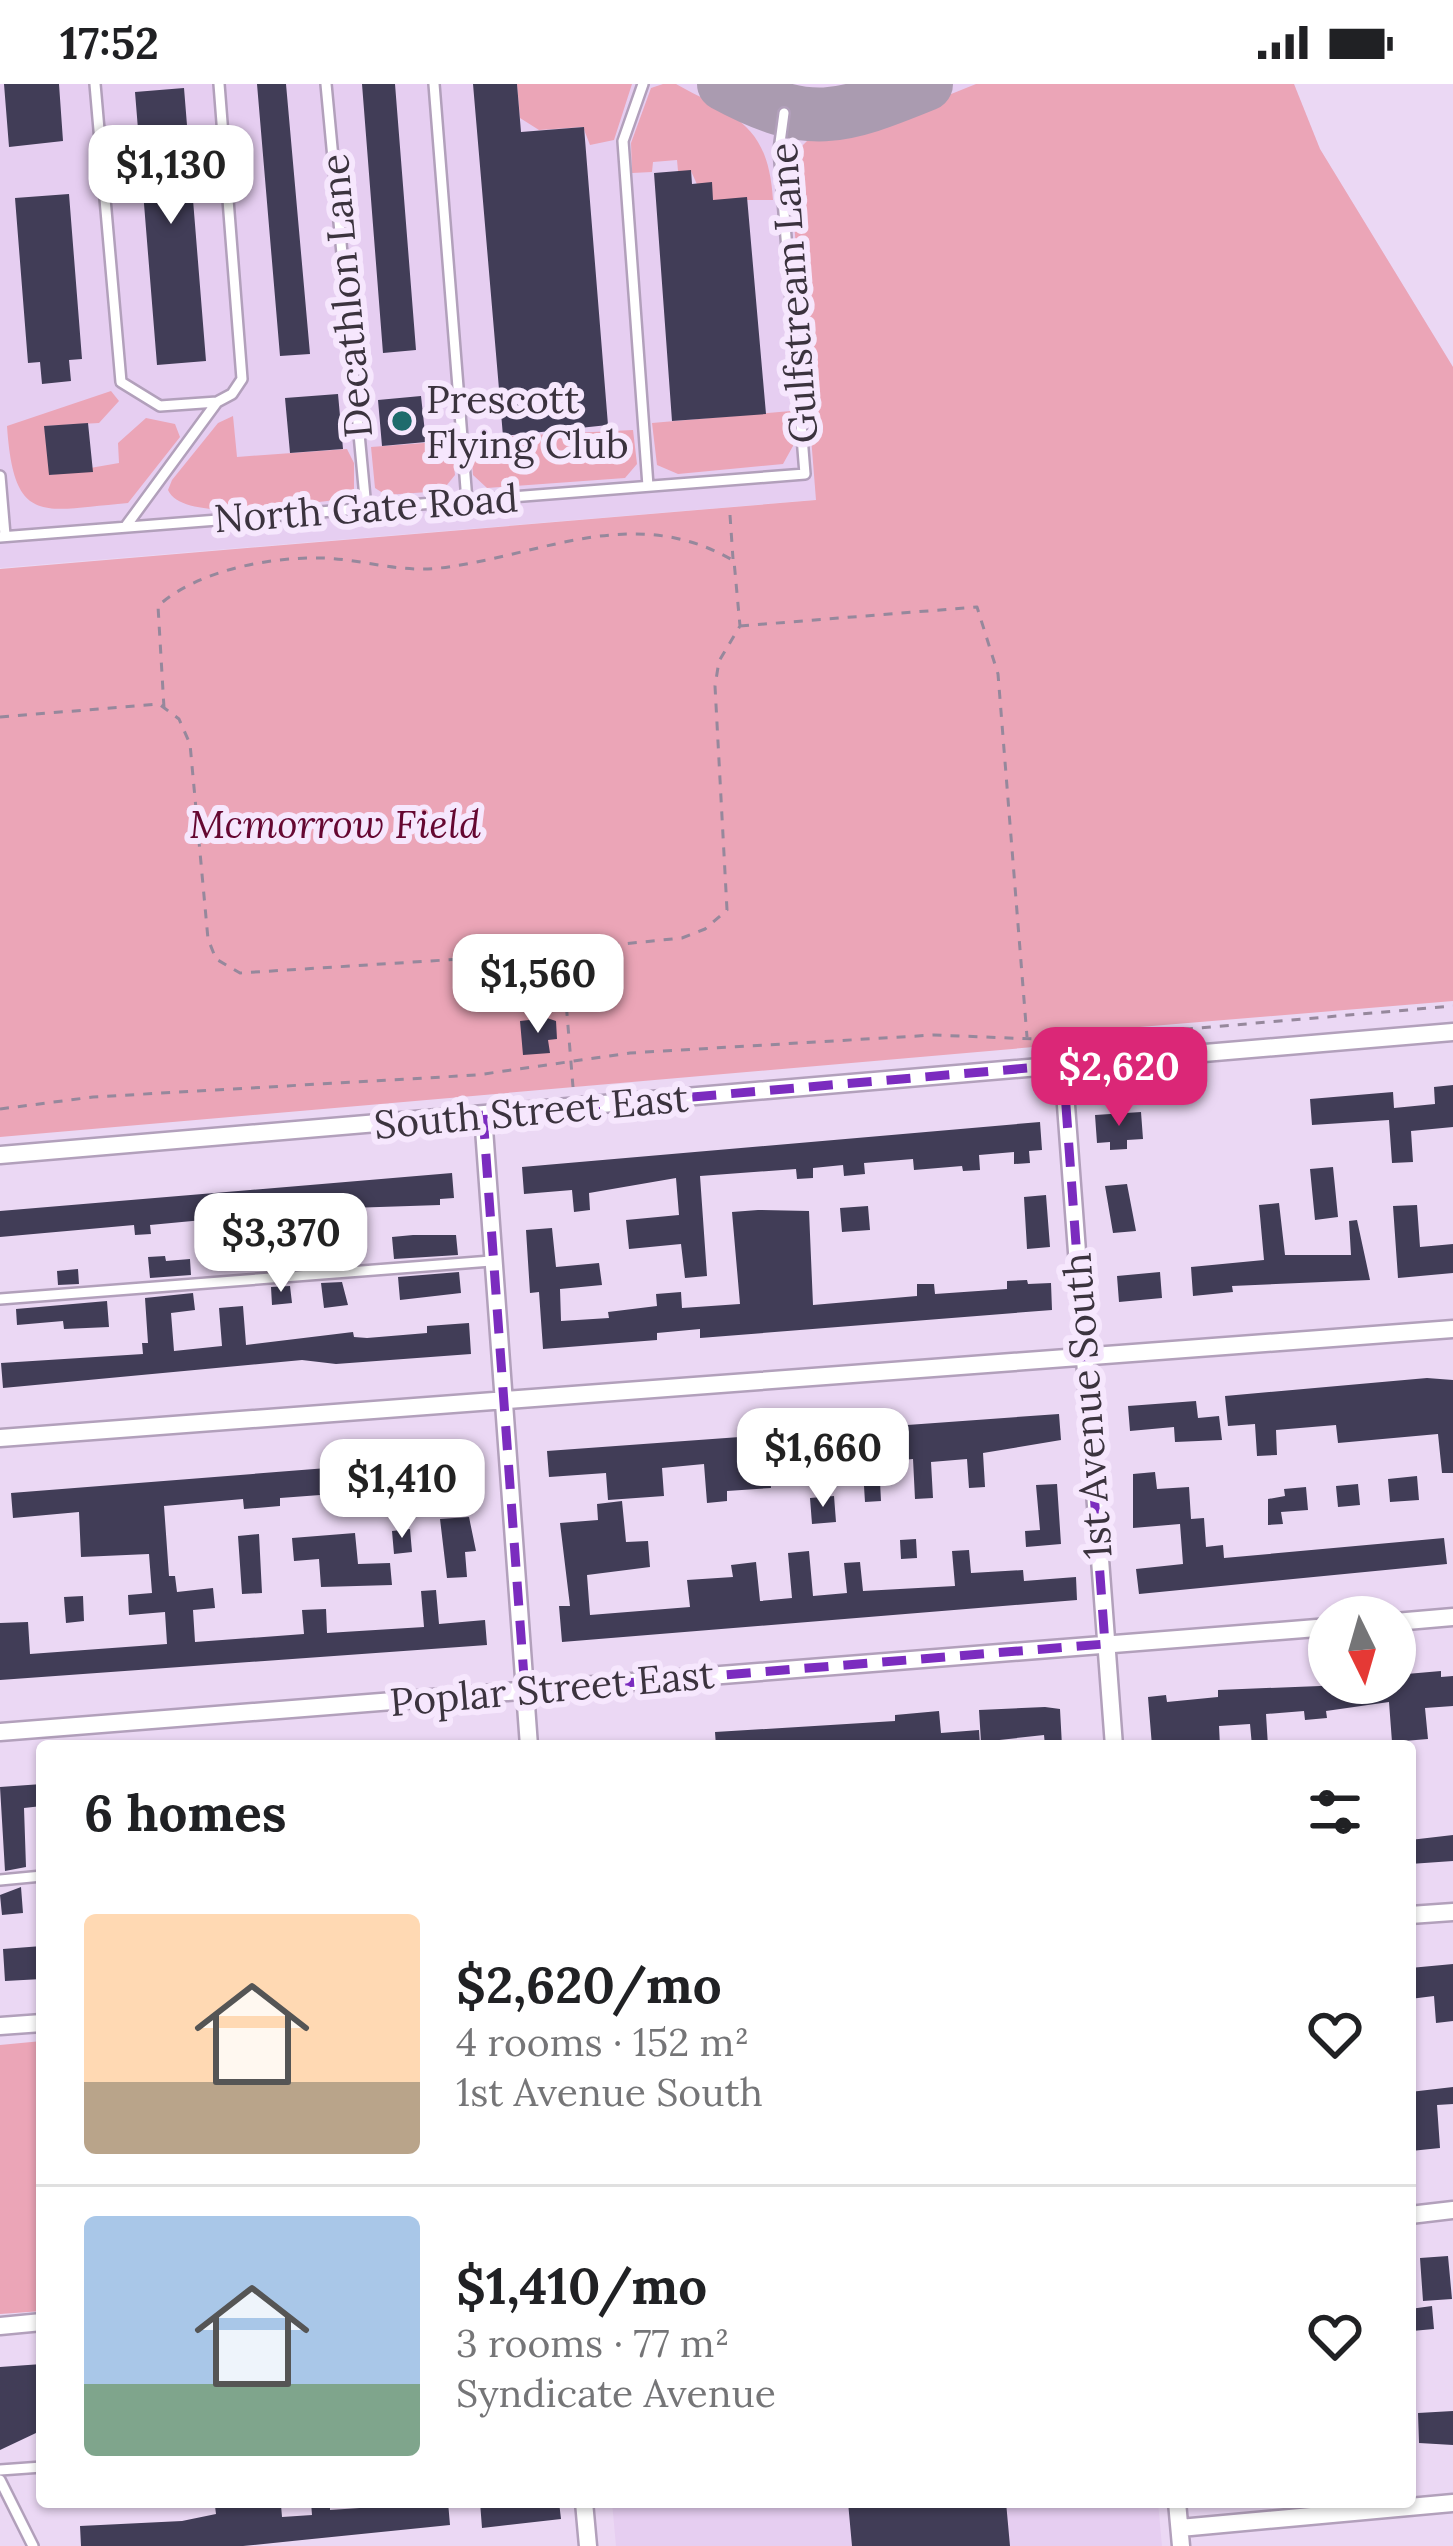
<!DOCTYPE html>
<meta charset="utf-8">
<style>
body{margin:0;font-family:Lora,serif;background:#f2f2f2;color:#202124;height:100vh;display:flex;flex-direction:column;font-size:45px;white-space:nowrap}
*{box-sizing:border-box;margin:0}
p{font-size:39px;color:#757577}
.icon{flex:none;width:66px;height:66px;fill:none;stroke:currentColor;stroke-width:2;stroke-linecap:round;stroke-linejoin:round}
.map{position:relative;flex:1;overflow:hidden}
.side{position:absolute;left:36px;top:1656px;width:1380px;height:768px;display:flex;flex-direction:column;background:#fff;border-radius:12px;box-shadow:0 3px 9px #0004}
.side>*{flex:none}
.needle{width:78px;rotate:175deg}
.controls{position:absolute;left:1308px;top:1512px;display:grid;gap:24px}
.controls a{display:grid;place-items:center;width:108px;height:108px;border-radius:50%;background:#fff;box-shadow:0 3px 9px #0004;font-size:60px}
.price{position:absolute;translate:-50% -102px;padding:0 27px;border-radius:24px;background:#fff;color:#222;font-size:39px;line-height:78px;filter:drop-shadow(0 3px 6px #0008)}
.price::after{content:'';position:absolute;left:50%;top:72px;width:36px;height:27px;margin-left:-18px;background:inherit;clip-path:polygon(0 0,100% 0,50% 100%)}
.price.current{background:#db2777;color:#fff}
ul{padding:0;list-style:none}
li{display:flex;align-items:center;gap:36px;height:300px;padding:0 48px}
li+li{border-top:3px solid #e0e0e0}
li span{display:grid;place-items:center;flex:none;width:336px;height:240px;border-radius:12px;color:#555}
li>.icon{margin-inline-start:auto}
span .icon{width:144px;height:144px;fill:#fffc;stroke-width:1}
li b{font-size:51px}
h2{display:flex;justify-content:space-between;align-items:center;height:144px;padding:0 48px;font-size:51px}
.status{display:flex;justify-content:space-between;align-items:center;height:84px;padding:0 60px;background:#fff;direction:ltr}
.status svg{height:33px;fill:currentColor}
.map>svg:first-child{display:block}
.built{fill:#e6cef1}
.green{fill:#eba5b7}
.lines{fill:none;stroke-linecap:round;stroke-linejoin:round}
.taxiway{stroke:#aa9bb0;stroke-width:54}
.building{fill:#413d57}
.service-casing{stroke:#b2a0bb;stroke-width:14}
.minor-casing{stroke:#b2a0bb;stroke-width:21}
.path{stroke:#96889c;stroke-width:3;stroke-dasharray:9 9;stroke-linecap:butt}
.service{stroke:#fff;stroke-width:9}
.minor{stroke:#fff;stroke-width:16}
.marked{fill:none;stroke:#7b2cbf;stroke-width:9;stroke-dasharray:24 15;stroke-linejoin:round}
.poi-dot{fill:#1e6b6c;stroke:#f6e7fd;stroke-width:4.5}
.labels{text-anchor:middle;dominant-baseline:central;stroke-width:12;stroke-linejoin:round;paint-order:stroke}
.street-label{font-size:39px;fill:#3b333e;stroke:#f6e7fd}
.poi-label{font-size:39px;fill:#3b333e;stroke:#f6e7fd;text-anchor:start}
.park-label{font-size:39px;font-style:italic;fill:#650731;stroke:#f6e7fd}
</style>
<div class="status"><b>17:52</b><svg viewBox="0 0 49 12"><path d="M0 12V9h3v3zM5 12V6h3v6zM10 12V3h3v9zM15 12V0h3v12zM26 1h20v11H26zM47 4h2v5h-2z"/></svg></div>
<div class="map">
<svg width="1453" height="2462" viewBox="0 0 1453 2462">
<rect width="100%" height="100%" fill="#ebd8f4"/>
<!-- built -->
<path class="built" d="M0 0H1294L1320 65 1453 283V917L1041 397 0 484Z
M612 2418H1158L1162 2462H616Z"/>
<!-- green -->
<path class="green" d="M517 0H632L614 56 590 61 583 43 539 46 520 34Z
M663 0H676C736 33 768 40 773 116H704L691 87H678L677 76 653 78 652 88 632 89 631 59 651 4Z
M976 0H1294L1320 65 1453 283V917L1092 947V958L0 1053V485L816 416 789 75 808 56 842 54Z
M111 307 119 317 99 339 45 342 50 391 119 379 118 359 146 334 175 340 180 353 128 419C43 426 14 444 7 342Z
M791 327 793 362 783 380 678 390 657 381 652 339Z
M233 332 237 373 347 365 354 379V407L336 416C300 419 184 441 168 406L172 396 218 339Z
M633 346 637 380 625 394 487 404 473 391 470 354Z
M451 357 455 391 442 407 386 411 375 404 371 363Z
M42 1957V2227L0 2230V1961Z"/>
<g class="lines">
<!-- taxiway -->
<path class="taxiway" d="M724 0C809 46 840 35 926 0"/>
</g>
<!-- building -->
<path class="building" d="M4 0H59L63 57 9 63Z
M257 0H286L310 270 280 272Z
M362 0H395L416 266 383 269Z
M473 0H517L521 48 584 43 608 341 503 352Z
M184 4 206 277 157 281 135 8Z
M691 86 692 100 712 98 713 116 747 113 766 330 672 337 654 89Z
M69 110 82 275 69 276 71 297 42 300 40 278 28 279 15 114Z
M338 310 343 365 290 369 285 314Z
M421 312 426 358 382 362 378 316Z
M88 339 93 388 49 391 44 342Z
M547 934 556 937 557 955 548 956 550 969 523 971 520 937Z
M1453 1001V1043L1411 1047 1413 1078 1392 1079 1389 1036 1312 1041 1310 1015 1393 1008 1394 1024 1435 1020 1434 1003Z
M1141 1028 1143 1055 1127 1056V1065L1110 1066V1058L1097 1059 1095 1031Z
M1040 1038 1042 1066 1029 1067 1030 1079 1014 1080V1068L979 1071 980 1086 963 1087 962 1082 914 1086 913 1075 864 1079 865 1090 844 1092 843 1081 813 1084V1094L797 1095 796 1085 700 1092 707 1192 685 1194 681 1160 629 1165 626 1136 679 1131 676 1094 589 1109 590 1126 574 1128 572 1106 524 1110 522 1083Z
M1333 1083 1338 1133 1315 1136 1310 1085Z
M452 1089 454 1114 440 1115V1121L319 1125 150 1141 151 1150 135 1151 134 1141 0 1153V1127Z
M1127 1100 1136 1147 1113 1149 1105 1102Z
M1046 1111 1050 1163 1027 1165 1024 1113Z
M1279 1119 1285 1171H1351L1349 1137 1357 1136 1370 1196 1232 1202 1233 1208 1193 1212 1191 1183 1264 1176 1259 1121Z
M1417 1121 1420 1163 1453 1160V1189L1398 1194 1393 1122Z
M868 1122 870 1146 842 1148 840 1124Z
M758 1126 809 1127 813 1221 917 1212V1200H934L935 1210 1007 1205V1197L1027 1196 1028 1200 1051 1199 1052 1226 700 1254V1245L657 1249V1256L543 1265 539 1208 530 1209 526 1146 552 1144 556 1183 599 1179 602 1201 560 1205 561 1237 609 1234 608 1228 657 1222 656 1210 681 1208 682 1224 740 1220 732 1128Z
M413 1151H456L458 1171 394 1175 392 1153Z
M340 1158 341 1180 320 1181 319 1159Z
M289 1168V1184L246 1186 244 1172Z
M165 1172 166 1177 190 1175 191 1191 150 1194 148 1173Z
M78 1185 79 1200 58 1201 57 1187Z
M459 1188 461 1209 400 1216 398 1193Z
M1160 1188 1162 1214 1119 1218 1117 1192Z
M342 1198 348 1221 324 1224 321 1199Z
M290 1202 292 1219 272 1221 271 1203Z
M193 1209 195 1226 171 1229 174 1267 222 1262 219 1224 243 1222 246 1261 353 1248 354 1253 367 1254 427 1249V1242L469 1239 471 1270 336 1280 302 1276 3 1304 1 1279 143 1270 142 1259H148L145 1214Z
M107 1217 109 1243 64 1245 63 1237 17 1241 16 1225Z
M1427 1294 1453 1296V1389H1442L1438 1350 1338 1359 1336 1341 1276 1346 1277 1371 1257 1372 1255 1340 1228 1342 1225 1312Z
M1196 1317 1198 1334 1219 1332 1222 1356 1175 1358 1174 1343 1130 1347 1128 1322Z
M1059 1330 1061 1356 983 1369 985 1403 969 1404 967 1375 931 1378 933 1414 915 1415 913 1375 879 1378 881 1417 865 1418 862 1370 769 1377 771 1404 727 1407V1417L707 1419 704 1380 662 1384 664 1412 608 1416 606 1389 549 1393 547 1367Z
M480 1372 481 1399 280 1414V1422L244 1425 243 1415 164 1422 169 1492H175L177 1508 213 1504 215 1524 193 1526 195 1558 304 1550 302 1526 326 1525 327 1549 424 1543 421 1507 436 1506 439 1540 485 1536 487 1561 0 1596V1539L28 1538 30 1570 167 1560 165 1528 129 1531 128 1511 152 1509 149 1470 81 1473 79 1428 13 1434 11 1409Z
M1155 1388 1157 1405 1189 1403 1191 1435 1204 1434 1206 1463 1223 1461 1224 1474 1444 1454 1447 1480 1139 1510 1136 1485 1183 1480 1180 1440 1133 1444V1390Z
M1417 1392 1419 1416 1390 1418 1388 1395Z
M1057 1400 1061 1460 1026 1463 1025 1447 1040 1446 1036 1401Z
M1358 1400 1360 1421 1338 1423 1336 1402Z
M1306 1403 1308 1426 1281 1428 1283 1440 1268 1441V1415L1285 1412 1284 1405Z
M834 1412 836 1438 812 1440 810 1414Z
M622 1417 626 1458 648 1457 650 1483 587 1491 590 1531 690 1523 687 1496 733 1493 731 1481 756 1478 760 1517 792 1514 788 1469 809 1467 813 1512 847 1509 844 1479 860 1478 863 1507 955 1502 952 1467 969 1466 971 1489 1023 1486 1024 1497 1076 1493 1077 1516 562 1558 559 1522H570L560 1439 598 1436 597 1420Z
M469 1433 476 1467 465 1468 467 1493 447 1494 440 1435Z
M410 1445 412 1468 394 1470 392 1447Z
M355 1449 358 1480 390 1479 392 1501 321 1503 319 1475 294 1477 292 1454Z
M259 1450 262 1509 242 1510 238 1452Z
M916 1455 917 1474 901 1475 900 1456Z
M83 1512 84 1537 66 1539 64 1513Z
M1441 1587V1593L1453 1592V1622L1425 1624 1428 1655 1392 1658 1389 1618 1326 1627 1327 1634 1305 1636 1304 1627 1266 1630 1268 1662H1252L1250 1640 1219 1642 1220 1662H1152L1148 1613 1166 1611 1167 1618 1218 1613V1606L1395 1599V1591Z
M1045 1623 1060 1625 1062 1662H1045L1044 1651 981 1658 979 1626Z
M939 1627 941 1649 979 1646 980 1662H716L715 1648 895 1637V1631Z
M42 1700V1722L24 1724 26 1783 5 1787 0 1703Z
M1453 1751V1777L1410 1780V1756Z
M21 1803 23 1829 2 1831 0 1811Z
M42 1862V1895L5 1897 3 1865Z
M1453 1880V1937L1436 1939 1434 1912 1410 1915V1884Z
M1453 2003V2020L1437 2021 1440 2064 1411 2067 1410 2008Z
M1448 2172 1452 2215 1423 2217 1420 2174Z
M1432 2222 1434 2245 1412 2247 1410 2225Z
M42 2280 36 2349 0 2366V2283Z
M1453 2327V2361L1419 2359 1418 2329Z
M311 2418H330V2426L448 2418 450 2441 243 2462H81L80 2442 182 2437 216 2430 215 2422 243 2420 281 2421 282 2433 312 2431Z
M480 2418H559L561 2435 482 2444Z
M848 2418H1006L1010 2462H852Z"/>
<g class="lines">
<!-- service casing -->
<g class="service-casing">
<path id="service" d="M95 0 121 298 160 322 217 318
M326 0 366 424
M434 0 467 417
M643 0 623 57 648 402
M0 392 5 451
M126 442 217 318 232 310 242 295 219 0
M0 453 805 390 779 66 784 29
M0 1215 491 1177
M0 1796 42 1792
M0 2386 42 2383
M0 2396 33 2462"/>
</g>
<!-- minor casing -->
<g class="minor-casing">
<path id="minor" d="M1063 981 1114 1662
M483 1031 529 1662
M0 1071 1453 948
M0 1354 1453 1245
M1395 1538 1453 1533
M0 1648 1329 1543
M1410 1831 1453 1828
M0 1942 42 1939
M1410 2131 1453 2126
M0 2242 42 2238
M584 2418 588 2462
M1177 2418 1181 2462
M1180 2444 1453 2419"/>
</g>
<!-- path -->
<path class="path" d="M730 431 733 475
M740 542 977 523 998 590 1027 953
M0 633 159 620 179 635 190 660 208 855 216 875 240 889 493 873 682 854 705 845 727 826 715 602 719 577 740 542 734 477C634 418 541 472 440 484 400 489 361 475 322 474 269 473 198 486 158 522L164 624
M562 869 573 1003
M0 1025 93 1013 477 991 630 969 934 951 1061 956 1453 922"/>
<!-- service -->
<use href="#service" class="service"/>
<!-- minor -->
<use href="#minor" class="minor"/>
</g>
<!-- marked area -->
<path class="marked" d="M1063 981 1105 1560 525 1607 483 1031Z"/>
<!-- markers -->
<circle class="poi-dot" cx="402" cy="337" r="12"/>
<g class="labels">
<!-- street labels -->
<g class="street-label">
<text transform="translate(793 209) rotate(-94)">Gulfstream Lane</text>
<text transform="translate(346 212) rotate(-95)">Decathlon Lane</text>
<text transform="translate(366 424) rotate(-4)">North Gate Road</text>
<text transform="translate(531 1027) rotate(-5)">South Street East</text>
<text transform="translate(1087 1322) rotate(-94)">1st Avenue South</text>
<text transform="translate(552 1604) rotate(-5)">Poplar Street East</text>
</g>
<!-- poi labels -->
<g class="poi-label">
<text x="426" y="315">Prescott<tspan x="426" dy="45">Flying Club</tspan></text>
</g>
<!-- park labels -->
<g class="park-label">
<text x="335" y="740">Mcmorrow Field</text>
</g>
</g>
</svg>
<div class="controls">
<a><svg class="needle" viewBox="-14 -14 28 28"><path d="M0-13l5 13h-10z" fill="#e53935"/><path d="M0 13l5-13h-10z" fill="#757577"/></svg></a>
</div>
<b class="price" style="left:171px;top:143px">$1,130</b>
<b class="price" style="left:538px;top:952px">$1,560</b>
<b class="price current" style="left:1119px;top:1045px">$2,620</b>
<b class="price" style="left:281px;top:1211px">$3,370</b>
<b class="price" style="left:823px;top:1426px">$1,660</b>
<b class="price" style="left:402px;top:1457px">$1,410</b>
<section class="side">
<h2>6 homes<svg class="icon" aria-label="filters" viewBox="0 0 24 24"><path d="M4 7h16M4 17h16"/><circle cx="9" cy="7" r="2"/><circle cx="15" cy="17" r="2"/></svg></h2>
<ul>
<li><span style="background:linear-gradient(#ffd9b3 70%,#b9a48a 0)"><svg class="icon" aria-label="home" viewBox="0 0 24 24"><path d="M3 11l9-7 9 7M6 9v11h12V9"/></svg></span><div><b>$2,620/mo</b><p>4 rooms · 152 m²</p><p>1st Avenue South</p></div><svg class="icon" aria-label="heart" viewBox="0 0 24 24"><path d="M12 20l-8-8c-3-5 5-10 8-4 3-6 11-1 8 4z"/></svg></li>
<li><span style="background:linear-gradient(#a9c7e8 70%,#7fa58c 0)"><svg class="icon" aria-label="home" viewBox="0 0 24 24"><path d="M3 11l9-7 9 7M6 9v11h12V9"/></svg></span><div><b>$1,410/mo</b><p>3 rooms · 77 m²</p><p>Syndicate Avenue</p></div><svg class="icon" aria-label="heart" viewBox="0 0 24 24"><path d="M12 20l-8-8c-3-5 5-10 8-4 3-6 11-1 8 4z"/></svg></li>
</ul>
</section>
</div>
